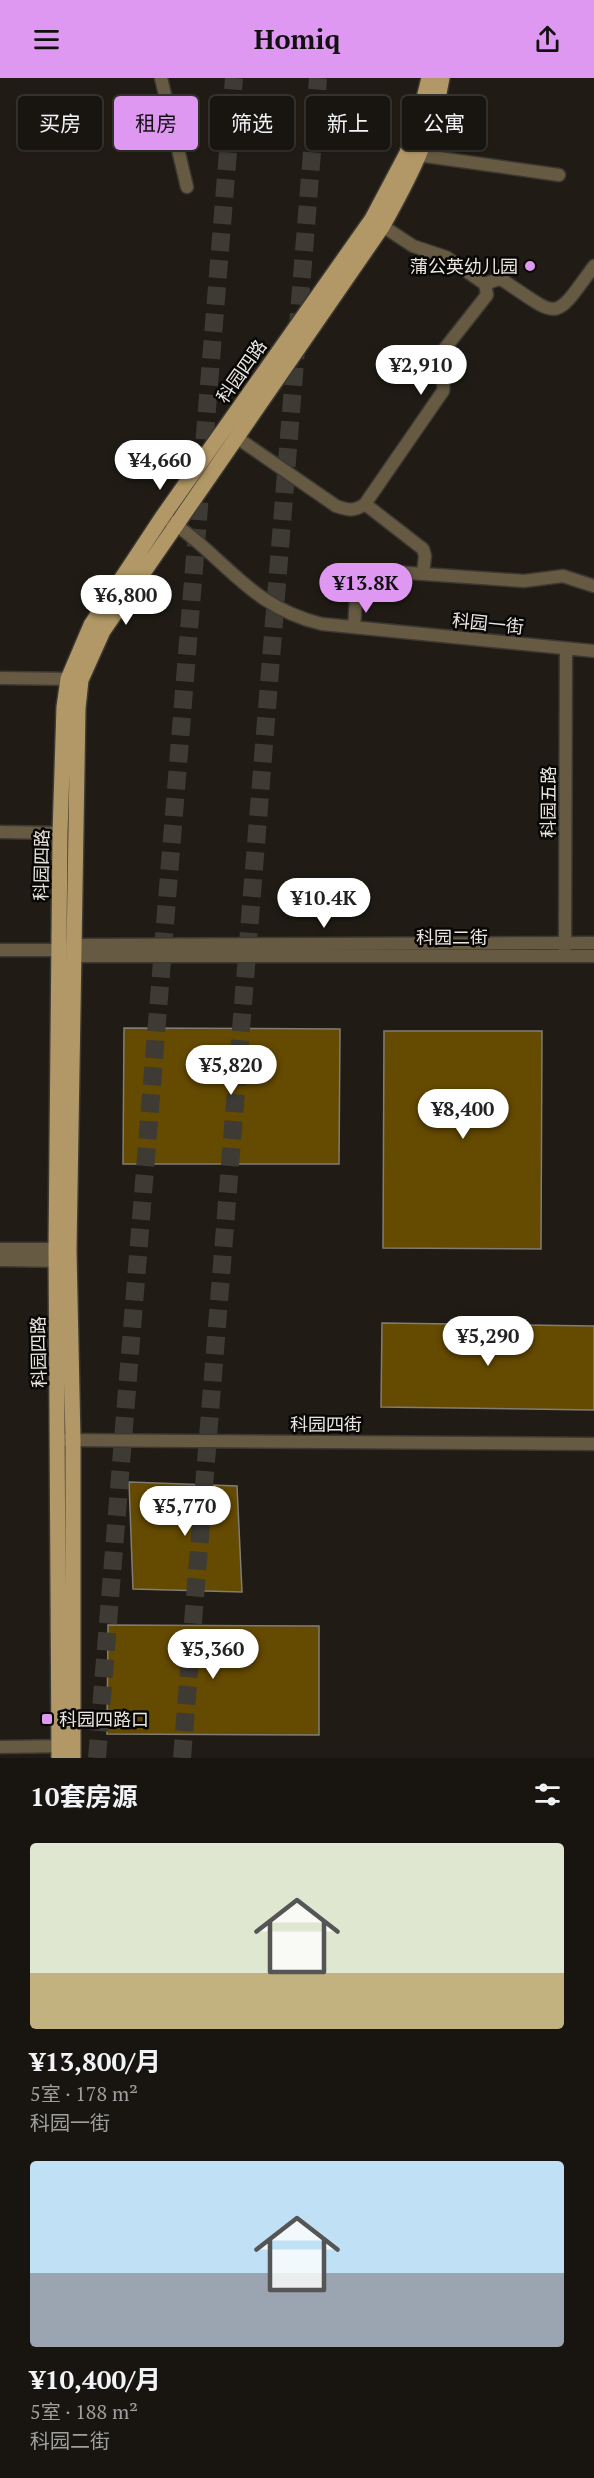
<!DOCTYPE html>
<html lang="zh">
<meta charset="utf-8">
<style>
body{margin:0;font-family:"PT Serif","Noto Sans SC",serif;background:#211e19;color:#f1f3f6;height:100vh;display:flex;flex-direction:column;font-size:22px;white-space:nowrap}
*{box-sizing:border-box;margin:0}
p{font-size:20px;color:#9f9f9f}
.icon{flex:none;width:33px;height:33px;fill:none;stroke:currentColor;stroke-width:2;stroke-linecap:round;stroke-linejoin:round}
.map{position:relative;height:1680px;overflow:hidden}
.drawer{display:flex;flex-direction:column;background:#181510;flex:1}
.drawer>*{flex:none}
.banner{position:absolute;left:18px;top:18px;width:558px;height:54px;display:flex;gap:12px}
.price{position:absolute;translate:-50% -51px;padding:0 14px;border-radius:21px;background:#fff;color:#222;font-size:20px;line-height:39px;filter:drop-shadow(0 2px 3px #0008)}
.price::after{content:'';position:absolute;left:50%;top:36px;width:18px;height:14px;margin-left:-9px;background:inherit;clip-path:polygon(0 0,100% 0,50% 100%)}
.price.selected{background:#df98f1;color:#111}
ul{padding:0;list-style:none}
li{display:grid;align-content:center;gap:12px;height:318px;padding:0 30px}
li span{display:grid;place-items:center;height:186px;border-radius:6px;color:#555}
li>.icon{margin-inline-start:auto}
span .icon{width:108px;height:108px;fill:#fffc;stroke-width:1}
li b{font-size:26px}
h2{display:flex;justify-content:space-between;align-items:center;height:72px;padding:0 30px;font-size:26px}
.tag{padding:0 21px;border-radius:6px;background:#181510;box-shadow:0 2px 4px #0004,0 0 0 2px #363430;font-size:21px;line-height:54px}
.tag.selected{background:#df98f1;color:#111}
header{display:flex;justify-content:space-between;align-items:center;height:78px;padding:0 30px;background:#df98f1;color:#111;font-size:27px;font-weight:600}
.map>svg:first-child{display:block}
.building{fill:#654a01;stroke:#817d75;stroke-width:1.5}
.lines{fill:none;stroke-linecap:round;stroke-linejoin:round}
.highway-tunnel{stroke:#3e3a34;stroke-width:18;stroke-dasharray:18 9;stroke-linecap:butt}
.minor-casing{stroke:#3c3832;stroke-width:15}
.major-casing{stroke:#3c3832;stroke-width:18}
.minor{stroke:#665a42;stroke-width:12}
.major{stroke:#b19866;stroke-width:15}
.poi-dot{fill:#df98f1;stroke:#080705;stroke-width:2}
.labels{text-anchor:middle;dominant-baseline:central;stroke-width:5;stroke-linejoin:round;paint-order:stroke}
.poi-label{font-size:18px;fill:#eae7e3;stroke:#080705;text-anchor:end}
.street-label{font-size:18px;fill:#eae7e3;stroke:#080705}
</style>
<header><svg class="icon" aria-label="menu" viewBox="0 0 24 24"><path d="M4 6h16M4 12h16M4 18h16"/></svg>Homiq<svg class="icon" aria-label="share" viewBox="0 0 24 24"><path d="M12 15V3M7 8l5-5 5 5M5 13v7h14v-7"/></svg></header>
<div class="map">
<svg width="594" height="1680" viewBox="0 0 594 1680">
<rect width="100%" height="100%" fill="#201c15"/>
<!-- building -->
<path class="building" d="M124 950 340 951 339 1086H123Z
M384 953H542L541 1171 383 1170Z
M382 1245 594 1248V1332L381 1329Z
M129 1404 237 1408 242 1514 133 1511Z
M108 1547 319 1548V1657L107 1656Z"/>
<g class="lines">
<!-- highway-tunnel -->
<path class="highway-tunnel" d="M97 1680 234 0
M182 1680 318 0"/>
<!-- minor casing -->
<g class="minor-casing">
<path id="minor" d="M161 0 187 109
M418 77 559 97
M485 206 499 201 504 203C561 241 553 244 594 188
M236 359 336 428C348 432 354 434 365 426L443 313C445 303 440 299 434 292L435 283 487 217 485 206 446 179 413 168 375 143
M365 426 423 471 425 478 423 496
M169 442C226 480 248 528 322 546L594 573
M354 549C357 521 351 504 380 493L524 503 563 498 594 508
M0 600 74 601
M0 754 60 755
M0 872H59L74 867 594 865
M565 873 566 571
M66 875 74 878H594
M0 1171H65
M0 1182 65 1183
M66 1362 594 1366
M0 1669 68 1668"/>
</g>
<!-- major casing -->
<g class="major-casing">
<path id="major" d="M59 1680 56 1171 60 755 64 629 68 601 91 547 163 438 372 141 407 75 419 40 429 0
M73 1680V1362L69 1172 78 630 81 602 103 553 382 149C408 103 434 53 442 0"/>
</g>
<!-- minor -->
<use href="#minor" class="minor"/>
<!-- major -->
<use href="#major" class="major"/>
</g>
<!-- markers -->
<g class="poi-dot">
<circle cx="530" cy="188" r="6"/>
<rect x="41" y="1635" width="12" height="12" rx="3"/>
</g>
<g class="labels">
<!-- poi labels -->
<g class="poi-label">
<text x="518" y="188">蒲公英幼儿园</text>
<text x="59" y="1641" text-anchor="start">科园四路口</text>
</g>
<!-- street labels -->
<g class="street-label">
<text transform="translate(241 293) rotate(-55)">科园四路</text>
<text transform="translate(488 545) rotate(6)">科园一街</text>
<text transform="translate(548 724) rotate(-90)">科园五路</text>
<text transform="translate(41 787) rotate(-89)">科园四路</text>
<text x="452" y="859">科园二街</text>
<text transform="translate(38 1274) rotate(-91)">科园四路</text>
<text x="326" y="1346">科园四街</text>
</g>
</g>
</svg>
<b class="price" style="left:421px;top:318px">¥2,910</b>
<b class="price" style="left:160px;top:413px">¥4,660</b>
<b class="price selected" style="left:366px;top:536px">¥13.8K</b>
<b class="price" style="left:126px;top:548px">¥6,800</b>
<b class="price" style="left:324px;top:851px">¥10.4K</b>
<b class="price" style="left:231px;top:1018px">¥5,820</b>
<b class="price" style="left:463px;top:1062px">¥8,400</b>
<b class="price" style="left:488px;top:1289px">¥5,290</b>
<b class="price" style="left:185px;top:1459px">¥5,770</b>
<b class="price" style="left:213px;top:1602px">¥5,360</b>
<div class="banner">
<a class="tag">买房</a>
<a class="tag selected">租房</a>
<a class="tag">筛选</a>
<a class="tag">新上</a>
<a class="tag">公寓</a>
</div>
</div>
<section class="drawer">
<h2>10套房源<svg class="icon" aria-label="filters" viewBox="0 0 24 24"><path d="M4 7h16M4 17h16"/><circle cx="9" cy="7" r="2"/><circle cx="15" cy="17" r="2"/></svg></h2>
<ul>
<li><span style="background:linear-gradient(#dfe7d0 70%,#c2b280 0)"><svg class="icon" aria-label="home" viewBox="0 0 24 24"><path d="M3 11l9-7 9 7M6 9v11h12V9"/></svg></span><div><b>¥13,800/月</b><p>5室 · 178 m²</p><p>科园一街</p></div></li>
<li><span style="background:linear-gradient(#bfe0f5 60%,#9aa5b1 0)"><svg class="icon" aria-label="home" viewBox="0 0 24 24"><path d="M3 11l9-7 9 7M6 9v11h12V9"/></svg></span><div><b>¥10,400/月</b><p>5室 · 188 m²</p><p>科园二街</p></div></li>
</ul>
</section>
